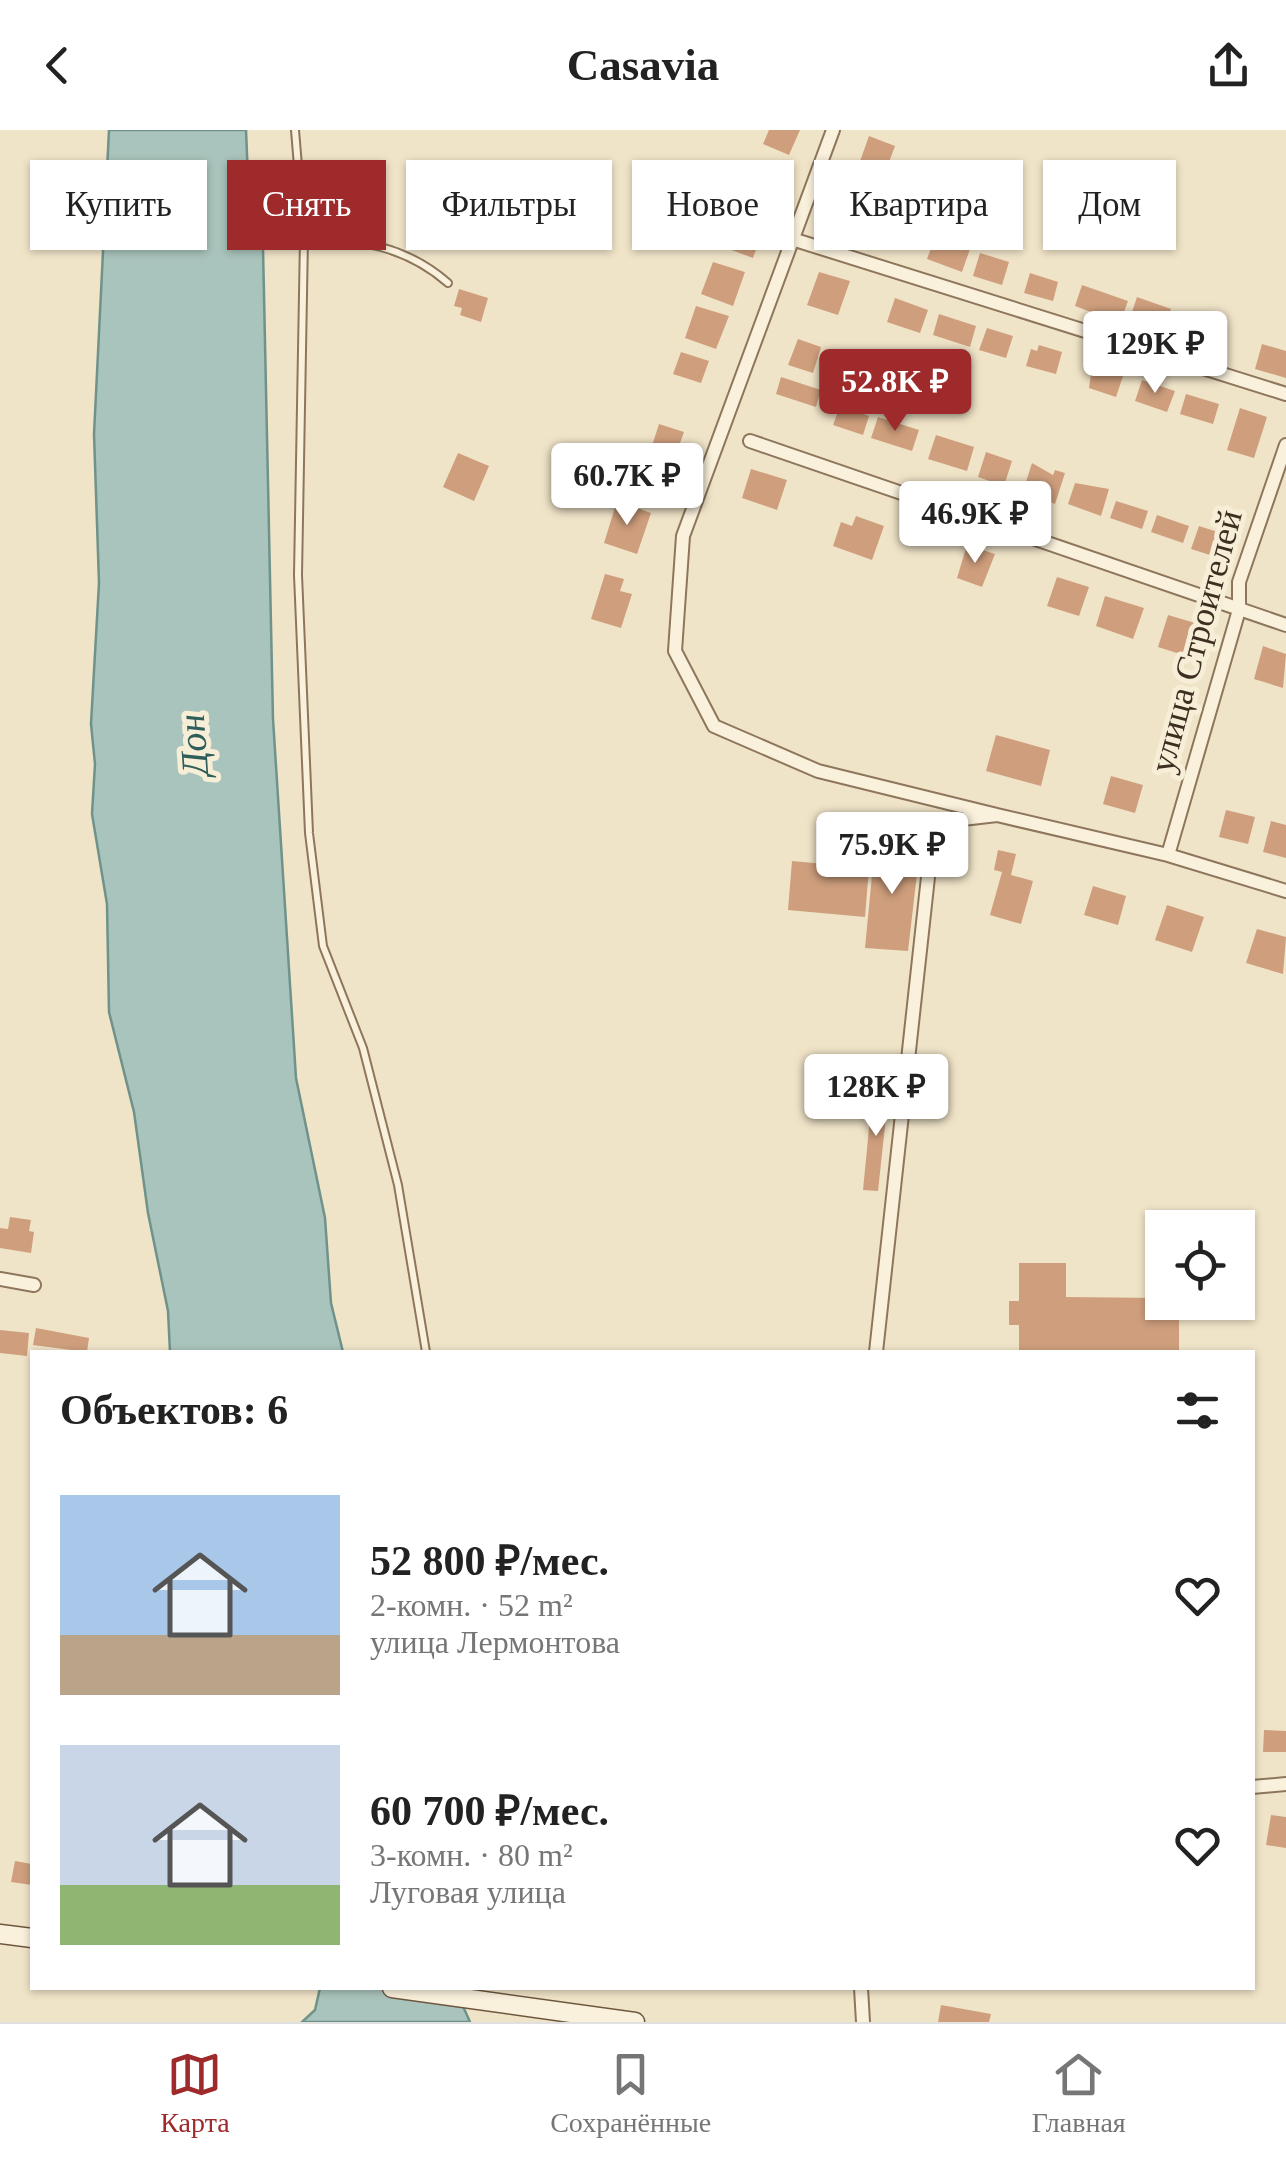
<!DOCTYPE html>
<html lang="ru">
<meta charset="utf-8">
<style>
body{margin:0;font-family:"Times New Roman",serif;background:#f2f2f2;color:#222;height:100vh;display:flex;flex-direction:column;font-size:38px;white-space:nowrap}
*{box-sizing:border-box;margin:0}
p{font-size:32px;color:#767676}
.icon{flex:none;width:55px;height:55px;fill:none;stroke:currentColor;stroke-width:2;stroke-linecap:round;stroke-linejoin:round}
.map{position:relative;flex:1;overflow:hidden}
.details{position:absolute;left:30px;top:1220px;width:1225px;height:640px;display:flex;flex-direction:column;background:#fff;border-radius:0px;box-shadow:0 2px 8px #0004}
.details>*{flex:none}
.banner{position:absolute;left:30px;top:30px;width:1228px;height:90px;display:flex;gap:20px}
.tools{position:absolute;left:1145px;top:1080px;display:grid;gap:20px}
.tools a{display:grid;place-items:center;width:110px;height:110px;border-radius:0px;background:#fff;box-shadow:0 2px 8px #0004;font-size:50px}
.price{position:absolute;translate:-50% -85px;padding:0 22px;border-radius:10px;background:#fff;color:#222;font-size:32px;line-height:65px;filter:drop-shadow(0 2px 5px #0008)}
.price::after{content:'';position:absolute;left:50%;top:60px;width:30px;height:22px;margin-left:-15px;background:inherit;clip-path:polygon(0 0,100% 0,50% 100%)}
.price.current{background:#9e2a2b;color:#fff}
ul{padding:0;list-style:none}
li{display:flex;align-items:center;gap:30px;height:250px;padding:0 30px}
li span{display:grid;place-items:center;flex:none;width:280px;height:200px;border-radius:0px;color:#555}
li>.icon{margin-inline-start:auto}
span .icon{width:120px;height:120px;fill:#fffc;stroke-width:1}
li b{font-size:42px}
h2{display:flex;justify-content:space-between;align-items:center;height:120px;padding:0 30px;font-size:42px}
.chip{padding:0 35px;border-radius:0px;background:#fff;box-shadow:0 2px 8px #0004;font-size:35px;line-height:90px}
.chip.current{background:#9e2a2b;color:#fff}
header{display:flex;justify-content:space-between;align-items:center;height:130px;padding:0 30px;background:#fff;font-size:45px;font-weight:800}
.menu{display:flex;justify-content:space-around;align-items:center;height:140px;border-top:2px solid #e0e0e0;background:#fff;font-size:28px;color:#767676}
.menu a{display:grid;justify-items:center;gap:5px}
.menu .current{color:#9e2a2b}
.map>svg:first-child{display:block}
.water{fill:#a9c4bc;stroke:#6f938a;stroke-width:2.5}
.building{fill:#cf9f7d}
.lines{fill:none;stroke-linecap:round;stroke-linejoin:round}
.lane-casing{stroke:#8d765c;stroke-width:10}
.street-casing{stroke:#8d765c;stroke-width:16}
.secondary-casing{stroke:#6f573f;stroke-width:21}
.lane{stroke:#faf1dc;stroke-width:6}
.street{stroke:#faf1dc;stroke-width:12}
.secondary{stroke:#faf1dc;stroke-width:18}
.labels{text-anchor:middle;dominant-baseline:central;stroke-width:10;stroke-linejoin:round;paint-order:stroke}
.street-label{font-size:35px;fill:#3d2e20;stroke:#f7eed8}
.water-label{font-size:38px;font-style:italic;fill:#2f5d5a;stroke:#f7eed8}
</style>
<header><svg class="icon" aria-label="back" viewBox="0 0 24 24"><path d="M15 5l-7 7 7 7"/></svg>Casavia<svg class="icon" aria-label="share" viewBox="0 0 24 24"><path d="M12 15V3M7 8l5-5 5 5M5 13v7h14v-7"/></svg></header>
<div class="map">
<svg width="1286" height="1892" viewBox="0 0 1286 1892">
<rect width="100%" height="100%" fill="#f0e4c8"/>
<!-- water -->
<path class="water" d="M109 0H246L249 72 263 118 273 589 296 948 325 1088 331 1173 343 1222H170L168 1181 148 1083 134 982 109 882 107 774 92 684 95 634 91 594 99 453 94 304Z
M320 1858H455L470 1892H302L315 1880Z"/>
<!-- building -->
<path class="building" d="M769 0H800L789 25 763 14Z
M869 6 895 16 885 43 859 34Z
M755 36 782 47 772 72 746 61Z
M847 69 872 77 860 111 836 103Z
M737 91 763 100 753 128 726 118Z
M935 107 970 119 962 142 927 129Z
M980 123 1009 132 1002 155 973 146Z
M713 132 745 142 733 176 701 164Z
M819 142 850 151 838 185 807 175Z
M1030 143 1058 152 1053 171 1024 163Z
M1082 155 1128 171 1120 193 1075 176Z
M459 159 488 168 481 192 460 185 462 178 454 176Z
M1137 167 1171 179 1163 203 1129 191Z
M895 168 928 180 920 203 887 192Z
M696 176 729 186 716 219 685 208Z
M939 184 976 196 970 217 933 205Z
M987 198 1013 206 1006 228 979 220Z
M798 209 821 217 813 243 788 235Z
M1262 214 1286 221V248L1255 239Z
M1039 215 1062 222 1056 244 1026 236 1031 219 1037 221Z
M681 222 709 231 701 253 673 244Z
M1093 230 1104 234 1102 240 1123 246 1116 267 1089 258Z
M781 247 821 260 816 277 776 264Z
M1142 250 1175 261 1167 282 1135 271Z
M1186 264 1219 274 1213 294 1180 284Z
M840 276 869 286 863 305 833 295Z
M1240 278 1267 287 1254 328 1227 320Z
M878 287 919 300 912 321 871 308Z
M659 294 684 302 675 327 651 319Z
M936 305 974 317 967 341 928 329Z
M986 322 1012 331 1004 356 978 347Z
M458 323 489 336 474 371 443 357Z
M1032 333 1053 345 1055 340 1065 343 1055 374 1046 370 1048 363 1025 355Z
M751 339 787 350 777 380 742 368Z
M1075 353 1109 359 1101 386 1068 374Z
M617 371 651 383 637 424 604 413Z
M1116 371 1148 381 1142 399 1110 388Z
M1157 385 1189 396 1183 413 1151 402Z
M856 386 884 396 872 430 833 416 841 392 852 396Z
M1199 396 1240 409 1232 432 1191 419Z
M967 415 995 424 982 457 957 448Z
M605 444 624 449 620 461 632 464 621 498 591 489Z
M1057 447 1089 457 1079 486 1047 476Z
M1105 466 1144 478 1133 509 1096 496Z
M1168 485 1212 498 1202 531 1158 517Z
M1263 516 1286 524 1283 558 1254 549Z
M996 605 1050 620 1041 656 986 641Z
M1111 646 1143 655 1135 683 1103 674Z
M1226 680 1255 687 1248 714 1219 707Z
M1271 691 1286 695V728L1263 722Z
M875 714 920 718 908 821 865 818Z
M998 720 1016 724 1011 745 1033 751 1021 794 990 785 1002 742 994 740Z
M792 731 869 738 865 787 788 780Z
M1093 756 1126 766 1118 795 1084 785Z
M1167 775 1204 787 1192 822 1155 810Z
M1257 799 1286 807 1283 844 1246 833Z
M873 957 889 959 878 1061 863 1060Z
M10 1087 31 1090 29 1101 34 1102 31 1123 0 1118V1098L8 1099Z
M1019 1133H1066V1167L1162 1168V1172H1179V1222H1019V1195H1009V1171H1019Z
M36 1198 89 1208 87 1222 33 1215Z
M0 1200 29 1203 27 1226 0 1223Z
M1264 1600 1286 1601V1622H1263Z
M1271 1685 1286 1687V1718L1266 1715Z
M15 1731 32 1734V1755L11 1752Z
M941 1875 991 1884 989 1892H938Z"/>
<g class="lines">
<!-- lane casing -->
<g class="lane-casing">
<path id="lane" d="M295 0 304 108 298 445 309 703 323 816 363 918 398 1055 426 1222
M304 108C359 109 406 116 448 153"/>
</g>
<!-- street casing -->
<g class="street-casing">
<path id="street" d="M833 0 683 406 675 521 714 596 818 641 997 685
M792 109 1286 264
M750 311 1286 495
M1168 725 1239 480V452L1286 315
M0 1149 34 1155
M876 1222 929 738 954 690 997 685 1168 725 1286 761
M1252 1657 1286 1654
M861 1858 863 1892"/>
</g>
<!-- secondary casing -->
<g class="secondary-casing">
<path id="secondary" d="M0 1804 32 1808
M392 1858 635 1892"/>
</g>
<!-- lane -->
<use href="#lane" class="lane"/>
<!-- street -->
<use href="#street" class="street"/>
<!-- secondary -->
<use href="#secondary" class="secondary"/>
</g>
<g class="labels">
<!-- street labels -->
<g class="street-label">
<text transform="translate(1196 511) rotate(-75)">улица Строителей</text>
</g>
<!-- water labels -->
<g class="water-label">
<text transform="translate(193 615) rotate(-94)">Дон</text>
</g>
</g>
</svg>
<div class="tools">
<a><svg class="icon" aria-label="locate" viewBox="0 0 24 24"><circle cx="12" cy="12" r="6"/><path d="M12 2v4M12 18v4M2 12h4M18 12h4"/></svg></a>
</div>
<b class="price" style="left:1155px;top:266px">129K ₽</b>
<b class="price current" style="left:895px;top:304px">52.8K ₽</b>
<b class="price" style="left:627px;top:398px">60.7K ₽</b>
<b class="price" style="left:975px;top:436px">46.9K ₽</b>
<b class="price" style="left:892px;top:767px">75.9K ₽</b>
<b class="price" style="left:876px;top:1009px">128K ₽</b>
<div class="banner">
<a class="chip">Купить</a>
<a class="chip current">Снять</a>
<a class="chip">Фильтры</a>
<a class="chip">Новое</a>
<a class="chip">Квартира</a>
<a class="chip">Дом</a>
</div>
<section class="details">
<h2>Объектов: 6<svg class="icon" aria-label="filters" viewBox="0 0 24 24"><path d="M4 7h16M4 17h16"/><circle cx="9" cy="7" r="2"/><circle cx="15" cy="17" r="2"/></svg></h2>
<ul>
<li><span style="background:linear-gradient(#a9c7e8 70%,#b9a48a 0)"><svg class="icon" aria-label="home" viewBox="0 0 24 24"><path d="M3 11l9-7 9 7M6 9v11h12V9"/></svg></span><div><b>52 800 ₽/мес.</b><p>2-комн. · 52 m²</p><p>улица Лермонтова</p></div><svg class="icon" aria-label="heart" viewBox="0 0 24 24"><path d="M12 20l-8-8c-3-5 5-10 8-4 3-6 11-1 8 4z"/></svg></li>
<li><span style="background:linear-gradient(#c9d6e8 70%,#8fb573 0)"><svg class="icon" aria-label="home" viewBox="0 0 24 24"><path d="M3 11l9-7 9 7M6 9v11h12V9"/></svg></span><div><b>60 700 ₽/мес.</b><p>3-комн. · 80 m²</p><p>Луговая улица</p></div><svg class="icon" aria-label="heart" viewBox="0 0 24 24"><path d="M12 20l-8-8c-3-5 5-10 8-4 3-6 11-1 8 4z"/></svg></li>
</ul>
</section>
</div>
<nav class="menu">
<a class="current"><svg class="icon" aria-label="map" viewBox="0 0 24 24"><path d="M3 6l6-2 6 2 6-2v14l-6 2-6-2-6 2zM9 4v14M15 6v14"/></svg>Карта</a>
<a><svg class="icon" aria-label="saved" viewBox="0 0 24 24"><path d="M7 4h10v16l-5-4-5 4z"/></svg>Сохранённые</a>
<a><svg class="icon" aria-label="home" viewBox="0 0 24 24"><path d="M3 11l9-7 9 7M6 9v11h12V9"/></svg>Главная</a>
</nav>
